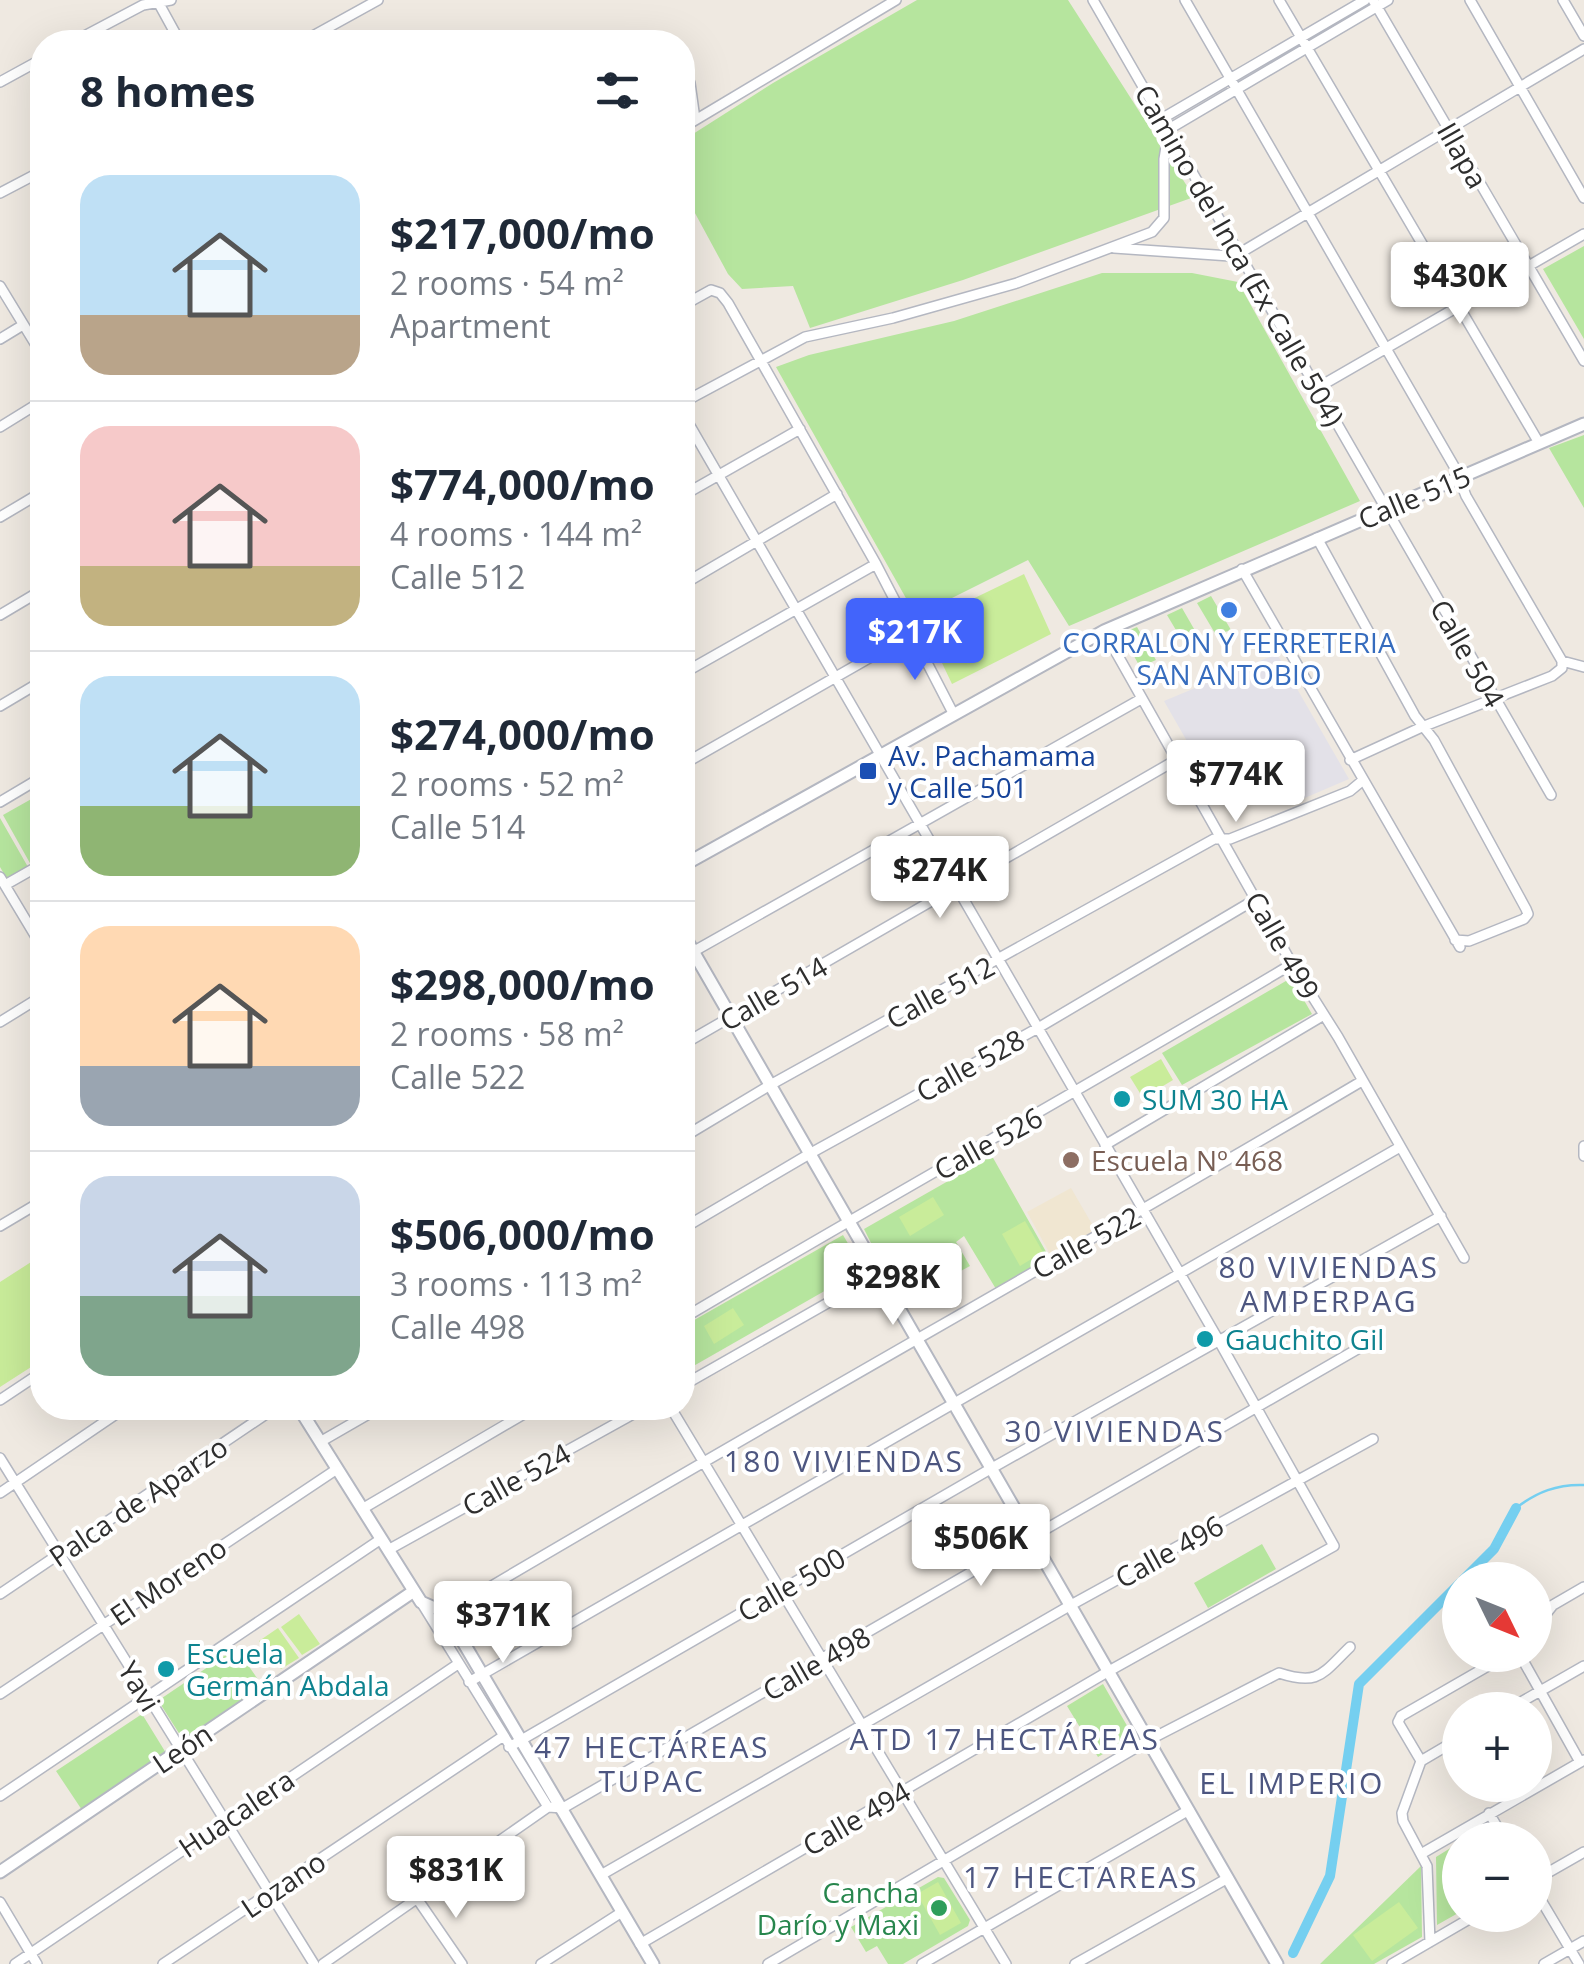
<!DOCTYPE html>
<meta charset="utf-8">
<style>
body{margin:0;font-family:"Open Sans",sans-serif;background:#f2f2f3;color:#1f2937;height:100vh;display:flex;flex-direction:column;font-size:38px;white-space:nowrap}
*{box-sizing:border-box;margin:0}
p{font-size:32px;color:#747a83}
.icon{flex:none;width:55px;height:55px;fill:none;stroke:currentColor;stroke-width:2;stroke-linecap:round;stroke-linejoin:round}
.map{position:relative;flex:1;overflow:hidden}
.side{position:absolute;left:30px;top:30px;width:665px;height:1390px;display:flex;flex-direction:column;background:#fff;border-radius:40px;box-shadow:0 10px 40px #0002}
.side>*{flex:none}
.needle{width:65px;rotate:133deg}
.controls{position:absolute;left:1442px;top:1562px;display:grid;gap:20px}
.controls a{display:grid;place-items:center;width:110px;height:110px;border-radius:50%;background:#fff;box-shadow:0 10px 40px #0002;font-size:50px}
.price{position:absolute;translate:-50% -85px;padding:0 22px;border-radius:10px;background:#fff;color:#222;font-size:32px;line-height:65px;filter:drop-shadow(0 2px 5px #0008)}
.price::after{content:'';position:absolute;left:50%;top:60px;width:30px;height:22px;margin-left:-15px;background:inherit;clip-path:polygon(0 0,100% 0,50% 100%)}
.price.on{background:#4264fb;color:#fff}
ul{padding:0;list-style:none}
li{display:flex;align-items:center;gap:30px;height:250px;padding:0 50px}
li+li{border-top:2px solid #e0e1e3}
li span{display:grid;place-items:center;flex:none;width:280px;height:200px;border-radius:30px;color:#555}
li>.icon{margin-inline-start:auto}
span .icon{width:120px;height:120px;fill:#fffc;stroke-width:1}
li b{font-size:42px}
h2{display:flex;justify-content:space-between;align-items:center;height:120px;padding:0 50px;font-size:42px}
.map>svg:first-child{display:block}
.industrial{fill:#e3e1e8}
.education{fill:#f0e6d1}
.green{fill:#b6e59e}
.pitch{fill:#c9ec9a}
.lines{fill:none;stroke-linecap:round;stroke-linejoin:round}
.stream{stroke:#75cff0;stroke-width:2.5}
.canal{stroke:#75cff0;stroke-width:10}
.minor-casing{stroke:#b4b7c1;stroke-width:12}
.tertiary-casing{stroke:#b4b7c1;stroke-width:15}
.minor{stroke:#fff;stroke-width:9}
.tertiary{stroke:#fff;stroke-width:11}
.shop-dot{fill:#3f7fe0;stroke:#fff;stroke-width:4}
.transit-dot{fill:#1a4fb4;stroke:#fff;stroke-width:4}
.culture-dot{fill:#0f9aa8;stroke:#fff;stroke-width:4}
.education-dot{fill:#8d6e63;stroke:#fff;stroke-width:4}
.leisure-dot{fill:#2e9e5b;stroke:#fff;stroke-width:4}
.labels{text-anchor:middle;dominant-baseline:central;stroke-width:8;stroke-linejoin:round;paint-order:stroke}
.street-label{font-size:28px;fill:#2e2e2e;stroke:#fff}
.shop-label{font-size:28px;fill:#366cbe;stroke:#fff}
.transit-label{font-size:28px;fill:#164399;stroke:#fff;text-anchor:start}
.culture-label{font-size:28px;fill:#0d838f;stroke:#fff;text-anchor:start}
.education-label{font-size:28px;fill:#785e54;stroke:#fff;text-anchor:start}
.leisure-label{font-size:28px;fill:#27864d;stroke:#fff;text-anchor:end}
.neighbourhood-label{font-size:30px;letter-spacing:2.5px;fill:#4d5680;stroke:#fff}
</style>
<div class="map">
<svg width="1584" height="1964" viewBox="0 0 1584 1964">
<rect width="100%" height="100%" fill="#efe9e1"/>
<!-- industrial -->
<path class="industrial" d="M1277 654 1349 779 1293 803 1275 767 1216 792 1164 701Z"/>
<!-- education -->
<path class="education" d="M1071 1188 1096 1231 1051 1256 1027 1212Z"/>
<!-- green -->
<path class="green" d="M917 0H1068L1194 197 963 280 810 328 793 286 742 289 728 274 683 191 682 141 773 83Z
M1584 246V339L1543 269Z
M1102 273H1192L1238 282 1360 501 1069 626 1028 560 916 616 776 367 809 355 954 321Z
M1584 435V508L1549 448Z
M1211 596 1231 630 1216 635 1197 603Z
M1182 608 1201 641 1186 647 1167 615Z
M1137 627 1156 660 1140 667 1124 638 1125 632Z
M42 793V858L31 865 3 815Z
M0 818 28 867 7 879 0 867Z
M1291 978 1312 1014 1182 1085 1162 1053Z
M992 1156 1049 1257 996 1289 964 1236 956 1242 970 1266 957 1273 954 1268 931 1280 934 1286 921 1294 909 1275 916 1271 920 1262 915 1254 886 1273 864 1229Z
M843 1235 863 1269 683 1372 682 1327Z
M1262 1544 1276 1569 1208 1608 1194 1583Z
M236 1648 264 1688 188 1740 182 1738 161 1705 162 1698Z
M1103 1684 1133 1736 1098 1757 1067 1706Z
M142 1714 166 1753 82 1810 56 1771Z
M1457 1844 1460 1849V1912L1437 1925 1436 1857Z
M1421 1866 1422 1937 1374 1964H1320Z
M938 1877 944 1878 970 1920 968 1926 903 1964H888L877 1946 866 1952 851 1927Z"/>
<!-- pitch -->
<path class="pitch" d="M1024 574 1051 634 952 684 923 623Z
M1161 1059 1173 1080 1143 1098 1130 1077Z
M933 1197 944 1215 910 1236 899 1217Z
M1025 1221 1043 1252 1020 1266 1002 1234Z
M945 1253 953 1267 927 1283 919 1268Z
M42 1255V1360L0 1387V1282Z
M733 1308 744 1325 714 1344 704 1326Z
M299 1614 320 1644 302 1655 281 1627Z
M278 1628 299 1658 281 1669 259 1641Z
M938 1882 961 1923 940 1935 917 1894Z
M1399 1902 1418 1928 1372 1961 1353 1935Z"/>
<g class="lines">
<!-- stream -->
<path class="stream" d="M1516 1508C1537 1492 1557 1484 1584 1485"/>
<!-- canal -->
<path class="canal" d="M1463 1580 1494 1549 1516 1508
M1293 1953 1330 1876 1359 1684 1460 1583"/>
<!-- minor casing -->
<g class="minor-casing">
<path id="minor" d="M157 0 180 42
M1093 0 1551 795
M1185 0 1455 468 1466 496 1562 661V668L1552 676 1422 727 1350 760
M1279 0 1539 443
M1373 0 1584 361
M1470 0 1584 198
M1563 0 1584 36
M73 42 143 5 171 0
M302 42 378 0
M684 73 690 83 695 119
M0 82 42 59
M1163 118 1365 0
M682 128 896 0
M0 193 42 171
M1114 248 1230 256 1240 253 1584 49
M0 286 42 355
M682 306 711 290 720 293 728 303 876 564 953 713
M0 339 23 325
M1317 388 1584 234
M682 403 805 337 893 318 1017 283 1152 232 1164 218V159L1169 129 1388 0
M0 427 42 401
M682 496 800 429
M0 517 42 492
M1317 538 1415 716 1434 740 1526 909 1528 914 1524 919 1469 941 1455 940
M1242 569 1460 947
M682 585 837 494
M0 615 42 590
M1104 631 1292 964 1338 1037 1464 1258
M1562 661 1584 667
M682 674 876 564
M0 706 42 681
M682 765 911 634
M0 802 42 777
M0 877 42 947
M5 885 42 864
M682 958 1141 699
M0 1022 42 996
M682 1045 1176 760
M682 1138 772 1084 1214 839H1230L1350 791 1362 781
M1105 1145 1324 1015
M1584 1146V1156
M0 1226 42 1201
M682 1229 811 1153 1038 1028 1256 899
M682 1319C884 1199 1090 1085 1292 964
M682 1386 880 1273
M0 1400 42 1372
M671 1408 1006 1964
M320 1442 379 1408
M0 1458 314 1964
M0 1493 125 1408
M362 1509 534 1408
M388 1550 644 1408
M0 1594 275 1408
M421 1602 548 1807
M446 1613C750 1432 1058 1261 1362 1081
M1535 1628 1553 1605 1584 1587
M1520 1655 1580 1762
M469 1682 1400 1147
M0 1694 337 1469
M1507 1710 1584 1666
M509 1747 992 1468 1441 1216
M1421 1761 1398 1722 1401 1716 1507 1655
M0 1796 381 1539
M548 1807 563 1808 1380 1336
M1489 1813 1505 1840
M1421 1854 1584 1760
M601 1875 1071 1605 1373 1439
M1535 1880 1584 1852
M1535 1890 1579 1964
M418 1900 462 1964
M0 1902 37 1964
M1430 1942 1427 1866 1403 1821 1402 1813 1421 1761 1460 1738
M640 1944 1109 1671 1334 1546 1219 1341 682 412
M15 1964 458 1664
M163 1964 502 1737
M323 1964 548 1807
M541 1964 622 1912
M768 1964 1149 1740 1279 1673C1319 1686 1322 1674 1350 1647
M922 1964 1189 1810
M1075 1964 1228 1878
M1392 1964 1476 1915
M1544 1964 1584 1941"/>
</g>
<!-- tertiary casing -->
<g class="tertiary-casing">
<path id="tertiary" d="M682 866 1104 631 1584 424
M682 932 1277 1964
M299 1408 421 1602 446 1613 653 1964
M0 1872 414 1591"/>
</g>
<!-- minor -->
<use href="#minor" class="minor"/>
<!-- tertiary -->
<use href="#tertiary" class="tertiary"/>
</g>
<!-- markers -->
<circle class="shop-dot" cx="1229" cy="610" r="10"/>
<rect class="transit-dot" x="858" y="761" width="20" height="20" rx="5"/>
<g class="culture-dot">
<circle cx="1122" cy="1099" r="10"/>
<circle cx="1205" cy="1339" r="10"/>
<circle cx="166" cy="1669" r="10"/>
</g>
<circle class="education-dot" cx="1071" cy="1160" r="10"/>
<circle class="leisure-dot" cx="939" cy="1908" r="10"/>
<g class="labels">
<!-- street labels -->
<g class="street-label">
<text transform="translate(1463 155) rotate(60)">Illapa</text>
<text transform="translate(1240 255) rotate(60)">Camino del Inca (Ex Calle 504)</text>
<text transform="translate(1414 497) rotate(-23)">Calle 515</text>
<text transform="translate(1468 653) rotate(60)">Calle 504</text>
<text transform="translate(1283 945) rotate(60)">Calle 499</text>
<text transform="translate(940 992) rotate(-29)">Calle 512</text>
<text transform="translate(773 993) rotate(-30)">Calle 514</text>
<text transform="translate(970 1065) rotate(-29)">Calle 528</text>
<text transform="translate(988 1143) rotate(-29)">Calle 526</text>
<text transform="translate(1086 1242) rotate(-29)">Calle 522</text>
<text transform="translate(516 1479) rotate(-29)">Calle 524</text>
<text transform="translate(138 1501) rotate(-34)">Palca de Aparzo</text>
<text transform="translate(1169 1551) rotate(-29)">Calle 496</text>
<text transform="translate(168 1581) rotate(-34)">El Moreno</text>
<text transform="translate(791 1584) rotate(-30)">Calle 500</text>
<text transform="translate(816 1663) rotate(-30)">Calle 498</text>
<text transform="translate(140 1686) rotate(59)">Yavi</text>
<text transform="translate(182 1748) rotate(-34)">León</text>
<text transform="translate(236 1813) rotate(-34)">Huacalera</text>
<text transform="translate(856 1818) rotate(-30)">Calle 494</text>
<text transform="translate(283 1884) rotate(-34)">Lozano</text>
</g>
<!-- shop labels -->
<g class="shop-label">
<text x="1229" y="642">CORRALON Y FERRETERIA<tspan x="1229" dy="32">SAN ANTOBIO</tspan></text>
</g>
<!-- transit labels -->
<g class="transit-label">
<text x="888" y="755">Av. Pachamama<tspan x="888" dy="32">y Calle 501</tspan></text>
</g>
<!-- culture labels -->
<g class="culture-label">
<text x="1142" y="1099">SUM 30 HA</text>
<text x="1225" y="1339">Gauchito Gil</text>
<text x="186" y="1653">Escuela<tspan x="186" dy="32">Germán Abdala</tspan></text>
</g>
<!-- education labels -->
<g class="education-label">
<text x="1091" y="1160">Escuela Nº 468</text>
</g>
<!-- leisure labels -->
<g class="leisure-label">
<text x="919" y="1892">Cancha<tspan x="919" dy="32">Darío y Maxi</tspan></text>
</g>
<!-- neighbourhood labels -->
<g class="neighbourhood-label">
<text x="1329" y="1266">80 VIVIENDAS<tspan x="1329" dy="34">AMPERPAG</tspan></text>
<text x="1115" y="1430">30 VIVIENDAS</text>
<text x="844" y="1460">180 VIVIENDAS</text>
<text x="1005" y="1738">ATD 17 HECTÁREAS</text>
<text x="652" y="1746">47 HECTÁREAS<tspan x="652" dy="34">TUPAC</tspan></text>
<text x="1292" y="1782">EL IMPERIO</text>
<text x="1081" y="1876">17 HECTAREAS</text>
</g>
</g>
</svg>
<div class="controls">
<a><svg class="needle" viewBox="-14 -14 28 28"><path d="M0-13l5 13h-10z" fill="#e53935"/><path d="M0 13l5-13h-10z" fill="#747a83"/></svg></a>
<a>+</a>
<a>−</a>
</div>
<b class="price" style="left:1460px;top:327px">$430K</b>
<b class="price on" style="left:915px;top:683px">$217K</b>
<b class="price" style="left:1236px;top:825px">$774K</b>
<b class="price" style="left:940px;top:921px">$274K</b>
<b class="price" style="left:893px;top:1328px">$298K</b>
<b class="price" style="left:981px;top:1589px">$506K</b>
<b class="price" style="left:503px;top:1666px">$371K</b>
<b class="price" style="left:456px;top:1921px">$831K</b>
<section class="side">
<h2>8 homes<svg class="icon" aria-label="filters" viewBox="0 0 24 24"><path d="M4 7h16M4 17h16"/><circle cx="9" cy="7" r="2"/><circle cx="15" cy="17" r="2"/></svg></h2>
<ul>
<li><span style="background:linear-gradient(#bfe0f5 70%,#b9a48a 0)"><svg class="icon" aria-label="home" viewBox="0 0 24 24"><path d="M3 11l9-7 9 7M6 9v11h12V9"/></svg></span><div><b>$217,000/mo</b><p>2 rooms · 54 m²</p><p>Apartment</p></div></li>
<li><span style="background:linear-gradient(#f6c9c9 70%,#c2b280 0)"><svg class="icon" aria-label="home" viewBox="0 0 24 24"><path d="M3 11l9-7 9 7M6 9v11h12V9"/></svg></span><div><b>$774,000/mo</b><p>4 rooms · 144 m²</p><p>Calle 512</p></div></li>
<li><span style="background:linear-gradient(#bfe0f5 65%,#8fb573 0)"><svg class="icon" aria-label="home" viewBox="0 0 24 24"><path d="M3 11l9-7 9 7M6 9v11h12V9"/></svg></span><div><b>$274,000/mo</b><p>2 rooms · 52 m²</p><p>Calle 514</p></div></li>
<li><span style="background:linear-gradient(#ffd9b3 70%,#9aa5b1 0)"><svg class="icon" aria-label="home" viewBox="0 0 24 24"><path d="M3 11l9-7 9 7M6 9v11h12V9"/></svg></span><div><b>$298,000/mo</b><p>2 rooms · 58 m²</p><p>Calle 522</p></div></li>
<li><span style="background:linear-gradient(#c9d6e8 60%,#7fa58c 0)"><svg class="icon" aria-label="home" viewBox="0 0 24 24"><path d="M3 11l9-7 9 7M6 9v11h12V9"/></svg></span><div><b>$506,000/mo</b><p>3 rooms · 113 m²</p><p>Calle 498</p></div></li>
</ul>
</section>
</div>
